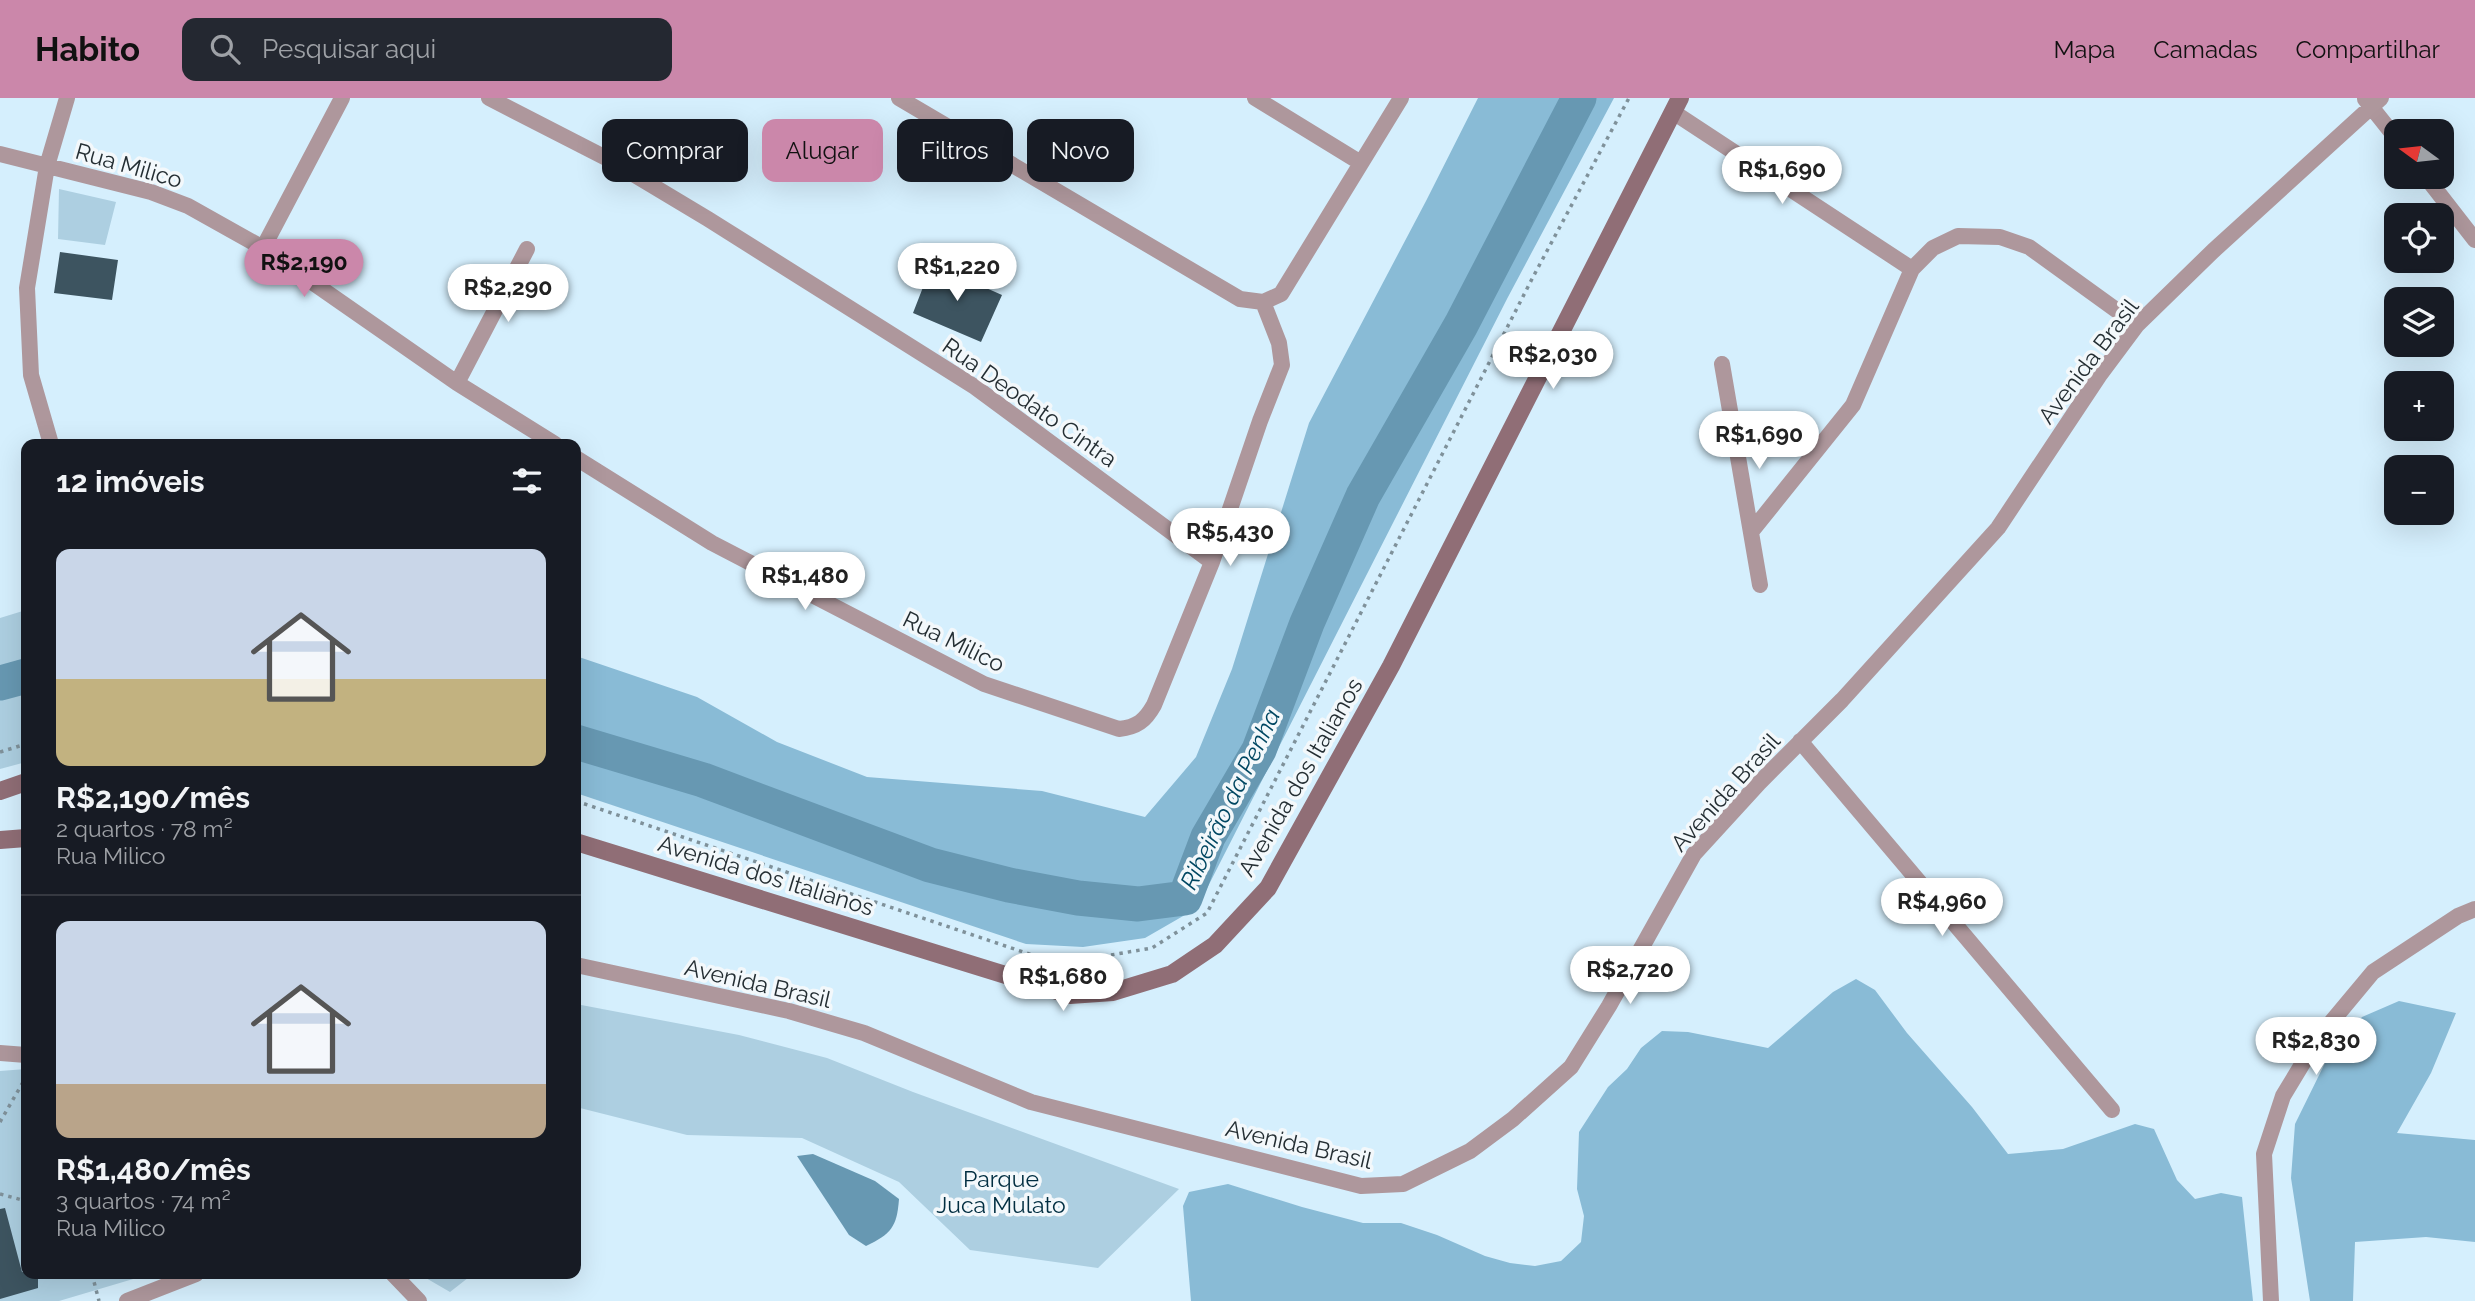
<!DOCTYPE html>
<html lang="pt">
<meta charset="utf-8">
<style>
body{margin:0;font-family:Raleway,sans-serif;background:#242831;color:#f1f3f6;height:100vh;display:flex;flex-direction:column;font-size:26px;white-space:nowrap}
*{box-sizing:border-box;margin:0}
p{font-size:23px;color:#9ea1a6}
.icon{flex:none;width:38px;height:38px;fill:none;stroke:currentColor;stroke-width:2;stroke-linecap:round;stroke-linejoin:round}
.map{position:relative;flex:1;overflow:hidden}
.panel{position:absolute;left:21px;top:341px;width:560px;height:840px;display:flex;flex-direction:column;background:#171b24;border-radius:14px;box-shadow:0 7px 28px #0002}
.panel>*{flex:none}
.top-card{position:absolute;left:602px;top:21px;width:665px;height:63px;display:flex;gap:14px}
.needle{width:46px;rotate:285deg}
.tools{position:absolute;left:2384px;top:21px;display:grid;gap:14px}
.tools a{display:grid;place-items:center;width:70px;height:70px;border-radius:14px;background:#171b24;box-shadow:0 7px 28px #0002;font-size:35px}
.price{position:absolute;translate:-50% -60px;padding:0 16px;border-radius:24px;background:#fff;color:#222;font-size:23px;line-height:46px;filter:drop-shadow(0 2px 4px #0008)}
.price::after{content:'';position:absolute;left:50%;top:42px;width:21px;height:16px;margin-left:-10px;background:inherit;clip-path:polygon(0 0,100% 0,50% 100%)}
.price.current{background:#cb87aa;color:#111}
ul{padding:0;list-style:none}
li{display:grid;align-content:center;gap:14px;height:371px;padding:0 35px}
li+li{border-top:2px solid #363941}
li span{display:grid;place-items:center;height:217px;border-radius:14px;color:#555}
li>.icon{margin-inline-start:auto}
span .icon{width:126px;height:126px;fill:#fffc;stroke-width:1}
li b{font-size:30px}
h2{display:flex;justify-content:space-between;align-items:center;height:84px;padding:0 35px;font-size:30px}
.tag{padding:0 24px;border-radius:14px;background:#171b24;box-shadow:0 7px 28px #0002;font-size:24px;line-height:63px}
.tag.current{background:#cb87aa;color:#111}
header{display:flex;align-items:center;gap:42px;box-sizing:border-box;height:98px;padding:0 35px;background:#cb87aa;color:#111}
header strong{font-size:33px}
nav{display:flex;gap:38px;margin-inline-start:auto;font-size:24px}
.search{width:490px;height:63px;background:#242831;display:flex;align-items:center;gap:18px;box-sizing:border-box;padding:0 24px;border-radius:14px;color:#9ea1a6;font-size:26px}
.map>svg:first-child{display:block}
.green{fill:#adcfe1}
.forest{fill:#89bbd6}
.water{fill:#6798b2}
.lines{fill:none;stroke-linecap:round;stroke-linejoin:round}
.river{stroke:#6798b2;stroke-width:35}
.building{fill:#3d5460}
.path{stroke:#7f919a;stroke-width:3.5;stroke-dasharray:3.5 5;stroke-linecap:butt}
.minor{stroke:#ae979c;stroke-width:16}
.secondary{stroke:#906e76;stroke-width:18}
.labels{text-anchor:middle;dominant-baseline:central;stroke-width:7;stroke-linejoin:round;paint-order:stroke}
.street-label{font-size:23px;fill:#242e33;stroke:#f3f8fb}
.park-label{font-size:23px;fill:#012e41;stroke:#f3f8fb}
.water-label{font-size:24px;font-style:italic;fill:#014762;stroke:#f3f8fb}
</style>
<header>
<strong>Habito</strong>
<div class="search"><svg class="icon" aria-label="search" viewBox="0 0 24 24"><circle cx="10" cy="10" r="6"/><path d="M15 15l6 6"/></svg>Pesquisar aqui</div>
<nav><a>Mapa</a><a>Camadas</a><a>Compartilhar</a></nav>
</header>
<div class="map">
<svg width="2475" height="1203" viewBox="0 0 2475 1203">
<rect width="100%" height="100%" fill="#d5effd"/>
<!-- green -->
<path class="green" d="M59 91 116 104 105 147 58 141Z
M26 512V664L0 671V520Z
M576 906 739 937 827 960 913 994 1179 1091 1098 1170 970 1152 899 1084 802 1040 687 1037 576 1009Z
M26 971V1176H150L59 1203H0V973Z
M419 1176H473L450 1194Z"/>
<!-- forest -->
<path class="forest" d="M1478 0H1614L1508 199 1197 810 1145 840 1083 849 1026 846 576 695V558L697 599 777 644 867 679 1042 693 1145 719 1196 659 1232 571 1309 325 1426 103Z
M1856 881 1875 892 1907 935 1972 1009 2008 1056 2063 1051 2135 1026 2154 1031 2177 1082 2195 1101 2221 1095 2242 1099 2253 1203H1191L1183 1108 1189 1094 1228 1086 1302 1109 1363 1125H1401L1437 1137 1485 1158 1510 1165 1535 1168 1561 1163 1581 1144 1584 1118 1577 1091 1579 1034 1608 989 1627 971 1641 950 1662 933 1688 934 1768 950 1833 894Z
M2399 903 2456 915 2431 975 2397 1035 2475 1042V1144L2426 1139 2355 1144 2353 1203H2310L2291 1080 2295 1026 2327 961 2362 919Z"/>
<!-- water -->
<path class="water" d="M813 1056 875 1083 899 1101C897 1129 891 1136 866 1148L849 1137 797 1058Z"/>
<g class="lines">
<!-- river -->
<path class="river" d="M0 585 26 578
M576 644 703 682 930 767 1009 787 1078 800 1138 806 1185 800 1208 739 1259 652 1307 525 1363 398 1461 227 1579 0"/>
</g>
<!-- building -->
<path class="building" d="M60 154 118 162 112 202 54 195Z
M932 166 1002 197 981 244 913 215Z
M5 1110 22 1174 38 1176V1190L0 1201V1111Z"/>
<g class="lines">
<!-- path -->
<path class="path" d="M0 654 26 646
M576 703 1038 859 1087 861 1152 850 1207 815 1533 179 1629 0
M0 1024 26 979
M0 1096 26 1103
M92 1176 99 1203"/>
<!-- minor -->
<path class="minor" d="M489 0 608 61 708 121 975 289 1212 464
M899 0 1240 201 1263 204 1281 196 1401 0
M1255 0 1361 65
M2365 1 2396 40
M1673 14 1912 171
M0 56 151 94 188 108 263 150 457 285 555 346
M2426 79 2475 142
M263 150 342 0
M1722 266 1760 487
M457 285 527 151
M51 346 31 277 27 190 47 68 67 0
M576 360 712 445 984 586 1119 631C1137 629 1145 623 1154 607L1212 464 1260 323 1282 267 1279 245 1263 204
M1751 434 1853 307 1912 171 1933 150 1958 138 2000 139 2029 149 2137 227
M1800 643 2112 1012
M576 867 789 913 864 935 1031 1004 1361 1088 1403 1086 1470 1053 1513 1021 1571 969 1609 908 1694 756 1759 685 1842 602 1998 430 2099 278 2137 227 2213 153 2381 0
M0 955 26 957
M393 1176 419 1203
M127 1203 196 1176
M2271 1203 2264 1056 2283 998 2318 940 2373 874 2458 818 2475 811"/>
<!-- secondary -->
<path class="secondary" d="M0 693 26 684
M0 742 26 740
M576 744 1070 897 1113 894 1172 876 1215 847 1268 790 1391 568 1680 0"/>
</g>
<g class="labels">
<!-- street labels -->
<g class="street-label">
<text transform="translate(129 67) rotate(16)">Rua Milico</text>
<text transform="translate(2088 263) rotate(-53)">Avenida Brasil</text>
<text transform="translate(1030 304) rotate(35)">Rua Deodato Cintra</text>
<text transform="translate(954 543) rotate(26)">Rua Milico</text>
<text transform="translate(1300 679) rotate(-60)">Avenida dos Italianos</text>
<text transform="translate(1725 694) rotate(-48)">Avenida Brasil</text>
<text transform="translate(766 777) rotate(17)">Avenida dos Italianos</text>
<text transform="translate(758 885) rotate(13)">Avenida Brasil</text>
<text transform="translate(1299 1046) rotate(13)">Avenida Brasil</text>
</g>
<!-- park labels -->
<g class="park-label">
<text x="1001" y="1080">Parque<tspan x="1001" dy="26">Juca Mulato</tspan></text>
</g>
<!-- water labels -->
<g class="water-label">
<text transform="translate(1230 701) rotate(-64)">Ribeirão da Penha</text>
</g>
</g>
</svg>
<div class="tools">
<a><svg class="needle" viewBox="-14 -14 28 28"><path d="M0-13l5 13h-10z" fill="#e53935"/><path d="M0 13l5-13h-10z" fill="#9ea1a6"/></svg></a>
<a><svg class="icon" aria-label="locate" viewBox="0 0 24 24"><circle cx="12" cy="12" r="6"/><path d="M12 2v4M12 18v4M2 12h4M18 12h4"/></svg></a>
<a><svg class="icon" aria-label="layers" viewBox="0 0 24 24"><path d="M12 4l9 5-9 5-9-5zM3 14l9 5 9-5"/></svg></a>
<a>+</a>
<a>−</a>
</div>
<b class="price" style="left:1782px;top:108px">R$1,690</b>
<b class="price current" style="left:304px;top:201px">R$2,190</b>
<b class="price" style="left:957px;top:205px">R$1,220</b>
<b class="price" style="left:508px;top:226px">R$2,290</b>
<b class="price" style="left:1553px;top:293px">R$2,030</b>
<b class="price" style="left:1759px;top:373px">R$1,690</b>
<b class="price" style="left:1230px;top:470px">R$5,430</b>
<b class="price" style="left:805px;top:514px">R$1,480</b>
<b class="price" style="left:1942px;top:840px">R$4,960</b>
<b class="price" style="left:1630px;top:908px">R$2,720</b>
<b class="price" style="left:1063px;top:915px">R$1,680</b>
<b class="price" style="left:2316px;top:979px">R$2,830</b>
<div class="top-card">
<a class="tag">Comprar</a>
<a class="tag current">Alugar</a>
<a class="tag">Filtros</a>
<a class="tag">Novo</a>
</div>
<section class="panel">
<h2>12 imóveis<svg class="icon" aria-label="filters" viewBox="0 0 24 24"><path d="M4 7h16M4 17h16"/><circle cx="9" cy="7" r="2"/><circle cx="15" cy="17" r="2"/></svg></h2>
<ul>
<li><span style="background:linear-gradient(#c9d6e8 60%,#c2b280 0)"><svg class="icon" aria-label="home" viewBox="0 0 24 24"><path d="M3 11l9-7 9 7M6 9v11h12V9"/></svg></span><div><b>R$2,190/mês</b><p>2 quartos · 78 m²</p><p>Rua Milico</p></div></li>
<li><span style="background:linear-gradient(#c9d6e8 75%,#b9a48a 0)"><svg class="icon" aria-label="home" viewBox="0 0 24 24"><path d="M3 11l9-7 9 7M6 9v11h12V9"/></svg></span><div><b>R$1,480/mês</b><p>3 quartos · 74 m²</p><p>Rua Milico</p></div></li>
</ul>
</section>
</div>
